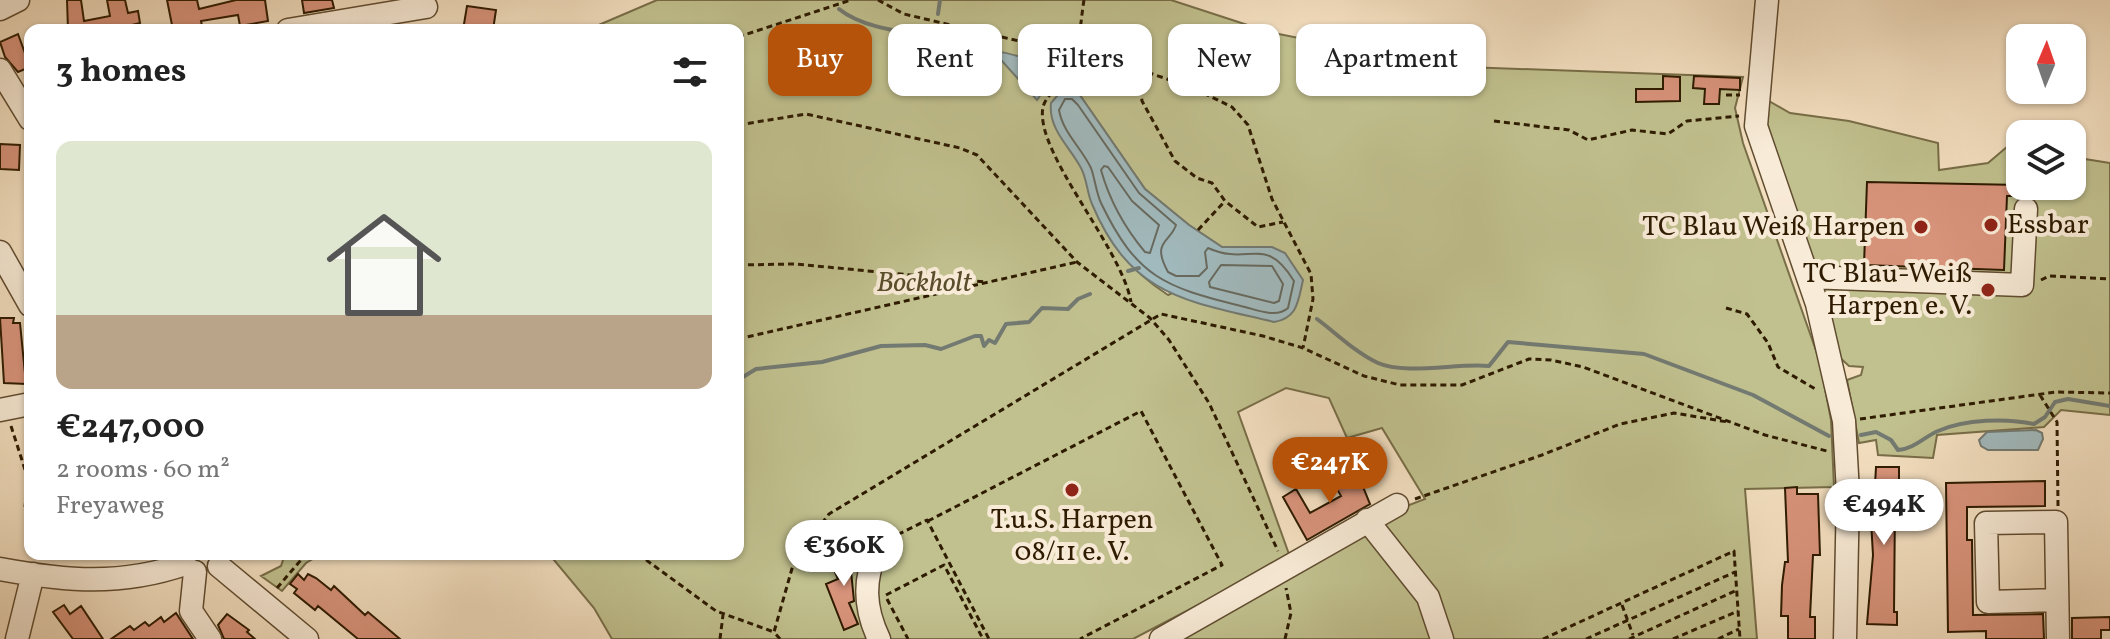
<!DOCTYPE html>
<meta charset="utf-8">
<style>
body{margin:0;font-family:Vollkorn,serif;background:#f2f2f2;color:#222;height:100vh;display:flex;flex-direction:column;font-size:30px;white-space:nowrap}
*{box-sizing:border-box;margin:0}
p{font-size:26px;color:#767676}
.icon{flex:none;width:44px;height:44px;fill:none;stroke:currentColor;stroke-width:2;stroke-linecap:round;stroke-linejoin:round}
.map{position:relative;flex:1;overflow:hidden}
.side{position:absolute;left:24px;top:24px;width:720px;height:536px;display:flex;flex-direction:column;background:#fff;border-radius:16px;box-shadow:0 2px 6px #0004}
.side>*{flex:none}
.banner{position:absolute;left:768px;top:24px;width:760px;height:72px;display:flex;gap:16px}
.needle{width:52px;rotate:2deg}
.controls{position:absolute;left:2006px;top:24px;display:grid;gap:16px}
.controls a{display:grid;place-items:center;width:80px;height:80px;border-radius:16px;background:#fff;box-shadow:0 2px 6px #0004;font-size:40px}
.price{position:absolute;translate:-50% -68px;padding:0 18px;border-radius:28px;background:#fff;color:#222;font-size:26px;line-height:52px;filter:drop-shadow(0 2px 4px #0008)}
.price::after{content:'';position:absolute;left:50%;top:48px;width:24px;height:18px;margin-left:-12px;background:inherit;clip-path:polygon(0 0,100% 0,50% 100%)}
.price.current{background:#b45309;color:#fff}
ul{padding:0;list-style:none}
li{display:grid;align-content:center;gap:16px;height:424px;padding:0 32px}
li+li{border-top:2px solid #e0e0e0}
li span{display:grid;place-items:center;height:248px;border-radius:16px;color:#555}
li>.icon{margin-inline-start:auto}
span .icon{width:144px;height:144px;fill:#fffc;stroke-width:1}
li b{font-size:34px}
h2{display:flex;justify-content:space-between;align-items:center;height:96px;padding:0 32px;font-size:34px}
.pill{padding:0 28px;border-radius:16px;background:#fff;box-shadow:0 2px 6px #0004;font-size:28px;line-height:72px}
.pill.current{background:#b45309;color:#fff}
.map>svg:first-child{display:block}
.green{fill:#c1c18f;stroke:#786e48;stroke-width:2;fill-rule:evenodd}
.water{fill:#a1babe;stroke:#737a72;stroke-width:2}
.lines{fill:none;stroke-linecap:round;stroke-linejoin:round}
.shore{stroke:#686a5f;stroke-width:2}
.stream{stroke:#737a72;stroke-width:4}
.building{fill:#d9947c;stroke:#2e1b00;stroke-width:2}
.minor-casing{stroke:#604c30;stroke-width:25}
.path{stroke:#2e1b00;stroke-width:3;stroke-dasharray:6 4;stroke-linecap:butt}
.minor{stroke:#f8ebd7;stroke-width:22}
.poi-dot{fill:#8f2418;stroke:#f8ebd7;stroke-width:3}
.labels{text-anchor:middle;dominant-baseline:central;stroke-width:8;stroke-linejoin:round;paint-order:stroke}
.poi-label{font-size:28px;fill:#2e1b00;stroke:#f8ebd7;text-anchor:end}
.park-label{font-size:28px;font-style:italic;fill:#5a4d2b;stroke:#f8ebd7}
</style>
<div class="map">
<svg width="2110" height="639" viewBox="0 0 2110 639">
<rect width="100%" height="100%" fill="#f4e0c1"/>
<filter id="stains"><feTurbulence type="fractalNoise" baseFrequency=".0025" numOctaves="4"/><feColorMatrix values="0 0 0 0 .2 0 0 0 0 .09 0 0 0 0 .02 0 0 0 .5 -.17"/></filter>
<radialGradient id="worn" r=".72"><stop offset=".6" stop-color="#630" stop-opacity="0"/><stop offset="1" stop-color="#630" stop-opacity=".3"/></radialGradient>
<!-- green -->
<path class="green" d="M657 0H1171L1269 32 1439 66 1743 77 1735 108 1743 143 1820 362 1831 420 1834 487 1745 489 1757 639H1449L1378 517 1425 499 1382 428 1347 438 1329 398 1286 388 1238 412 1290 557 1133 639H612L594 608 549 554H738V30H587ZM1077 91 1145 189 1189 225 1222 247H1272L1168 295C1088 243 1084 178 1077 91Z
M1762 97 1790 113 1849 121 1938 143 1939 170 1988 163 2008 146 2020 148V186H2072V157L2110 163V415L2061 410 2044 427 1937 435 1933 458 1878 455 1876 440 1859 443 1847 380 1861 375 1863 367 1849 366 1837 355 1777 179Z
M1363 530 1420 602 1436 639H1172Z
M285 554H321L306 563 282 591 261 576 281 566Z"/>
<!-- water -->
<path class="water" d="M987 49C1010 54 1038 58 1054 76L1037 100 1002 61Z
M1063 89 1077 91 1145 189 1189 225 1222 247H1272L1285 253 1303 280C1298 301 1298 318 1274 322 1187 301 1131 297 1092 204 1087 193 1087 179 1081 168 1070 147 1048 129 1051 103Z
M2036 430 2042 433 2043 439 2038 450H1988L1981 446 1979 440 1987 432Z"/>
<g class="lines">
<!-- shore -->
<path class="shore" d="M1065 99H1072L1078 105 1139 193 1176 225C1170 243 1151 241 1168 272L1176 276H1199L1207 268 1205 252 1208 248C1250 267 1264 233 1294 281L1288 308C1276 319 1255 309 1241 306 1165 287 1137 278 1101 203 1096 192 1095 179 1091 168 1081 147 1063 133 1059 110Z
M1104 166 1108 167 1132 201 1159 225 1150 253 1145 252C1124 227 1110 202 1101 170Z
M1221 265 1272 266 1283 284 1279 301 1274 303 1210 287 1209 282Z"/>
<!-- stream -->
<path class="stream" d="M839 9C873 37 946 32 989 51
M938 14 940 0
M1128 271 1139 268
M1317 319C1336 333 1356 353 1378 363 1405 375 1458 363 1489 366L1508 342 1644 354 1753 395 1829 436
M738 380 756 369 822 362 881 346 925 345 941 349 975 336H981L984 346 989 340 995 343 1006 324 1029 322 1042 308 1068 309 1078 299 1090 294
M1861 435 1876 432 1891 440 1898 450C1914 449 1924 437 1938 431 1965 419 2007 418 2034 424L2045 417 2055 402 2068 399 2110 406"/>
</g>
<!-- building -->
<path class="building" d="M67 0H81L84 21 110 16 107 0H125L128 13 138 11 140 23 132 25 133 30H68Z
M167 0H197L199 9 236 0H265L268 21 240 26 238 15 201 21 203 30H173Z
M302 0H332L334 8 304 13Z
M467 6 496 10 493 30H463Z
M18 34 30 67 18 72 5 57 0 42Z
M1663 76 1680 77V101L1636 102V89H1663Z
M1694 76 1740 78V90L1720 89 1719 104H1704L1705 89 1693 88Z
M0 144 20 145 19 170 0 169Z
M1867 182 2020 185V196H2007L2004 270 1864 265Z
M0 318H14L13 323H20L26 384 4 383Z
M1355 467 1370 504 1307 540 1283 497 1296 489 1310 513 1341 496 1332 480Z
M1876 467H1899V503H1895L1894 612H1897V625L1867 624 1873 555 1870 503H1874Z
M2045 481V506L1967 507V540H1972L1973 615 2043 614 2044 639H1986V631L1948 632 1946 483Z
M1797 487V494H1818L1820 555H1813L1810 617H1815V639H1788V616H1781L1782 585 1785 562H1788L1785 488Z
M858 548 860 553 856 567 851 571 854 601 849 603 858 624 844 630 826 584 838 579 831 563Z
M298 574 304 580 308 574 316 578 331 590 334 586 365 615 368 612 400 639H358L318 606 315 610 294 593 297 589 290 584Z
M64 605 70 614 81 606 103 639H73L53 612Z
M176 613 193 639H111L130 626 134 630 145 622 149 626 161 617 164 622Z
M227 614 249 630 247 632 255 639H224L218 625Z
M2110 617V630H2101V639H2072V618Z"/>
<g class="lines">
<!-- minor casing -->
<g class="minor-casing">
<path id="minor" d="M1767 0 1756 126 1817 304 1844 421 1848 493 1845 639
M0 9 18 0
M288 30 426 7
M0 70 30 119
M0 252 30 305
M1808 277 2022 285 2026 209
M0 410 30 404
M1367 520 1428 597 1442 639
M877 550C863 580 864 608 879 639
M219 566 307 639
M0 569C66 581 121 586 185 564
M195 572 191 611 210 639
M2057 600 1988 602 1986 523 2056 522 2058 639
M17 639 33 574
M1161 639 1397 505"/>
</g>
<!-- path -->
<path class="path" d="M878 0 904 14 1138 69 1193 88 1232 107 1248 125 1272 199 1311 274 1313 299 1303 348
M1084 0C1080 24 1080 51 1068 73 1062 84 1046 95 1043 107 1034 152 1121 246 1131 302
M738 37 851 0
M1138 69 1142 101 1175 161 1197 178 1212 183 1225 201 1258 227 1283 222
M1726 95H1740
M1494 121 1569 130 1588 140 1632 130 1668 134 1687 121 1739 116
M738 125 806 114 960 148 977 155 1077 262 1150 318 1169 340 1209 403 1278 551
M1198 230 1225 201
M738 265 795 264 985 282
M2041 280 2049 276 2110 279
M1726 308 1747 314 1768 343 1778 367 1817 390
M738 339 1077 262
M2040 395 2057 422 2058 506
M1860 419 2056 392 2110 393
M11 426 28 479 25 507
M1415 499 1542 455 1620 424 1674 413 1728 422
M928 521 1141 411 1222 565 1080 639
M889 539 927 520 989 639
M638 554 716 611 774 632
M277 588 306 554
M886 595 944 565 983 639
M887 599 908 639
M1622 605 1633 635
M720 639 723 615
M780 639 774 632 795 558 829 514 1161 314 1263 336 1303 348 1364 376 1400 385H1462L1529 359 1551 360 1583 367 1765 435 1827 451
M1285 639 1291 613 1286 588
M1543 639 1734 551 1740 639
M1586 639 1735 572
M1629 639 1735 591
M1673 639 1738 611
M1718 639 1739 629"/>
<!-- minor -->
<use href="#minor" class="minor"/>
</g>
<!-- markers -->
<g class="poi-dot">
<circle cx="1991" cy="225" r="8"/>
<circle cx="1921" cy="227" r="8"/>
<circle cx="1988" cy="290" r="8"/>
<circle cx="1072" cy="490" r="8"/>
</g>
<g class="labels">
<!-- poi labels -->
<g class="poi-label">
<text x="2007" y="225" text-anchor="start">Essbar</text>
<text x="1905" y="227">TC Blau Weiß Harpen</text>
<text x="1972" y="274">TC Blau-Weiß<tspan x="1972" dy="32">Harpen e. V.</tspan></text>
<text x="1072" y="520" text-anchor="middle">T.u.S. Harpen<tspan x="1072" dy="32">08/11 e. V.</tspan></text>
</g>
<!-- park labels -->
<g class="park-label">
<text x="924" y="283">Bockholt</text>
</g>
</g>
<rect width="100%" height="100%" filter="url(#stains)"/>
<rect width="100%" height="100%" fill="url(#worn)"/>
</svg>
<div class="controls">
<a><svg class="needle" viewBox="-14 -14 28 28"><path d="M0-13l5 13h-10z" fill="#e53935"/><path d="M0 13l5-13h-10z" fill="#767676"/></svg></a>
<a><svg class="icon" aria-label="layers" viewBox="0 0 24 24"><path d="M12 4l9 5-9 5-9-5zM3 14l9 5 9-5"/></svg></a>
</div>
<b class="price current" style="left:1330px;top:505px">€247K</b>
<b class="price" style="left:1884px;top:547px">€494K</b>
<b class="price" style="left:844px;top:588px">€360K</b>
<div class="banner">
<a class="pill current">Buy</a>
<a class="pill">Rent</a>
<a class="pill">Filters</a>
<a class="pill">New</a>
<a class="pill">Apartment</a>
</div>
<section class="side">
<h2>3 homes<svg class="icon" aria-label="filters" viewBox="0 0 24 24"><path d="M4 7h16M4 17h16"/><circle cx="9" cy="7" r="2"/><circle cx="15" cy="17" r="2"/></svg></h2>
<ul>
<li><span style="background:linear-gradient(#dfe7d0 70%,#b9a48a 0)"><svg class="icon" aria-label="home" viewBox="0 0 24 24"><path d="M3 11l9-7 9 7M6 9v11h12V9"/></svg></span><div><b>€247,000</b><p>2 rooms · 60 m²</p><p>Freyaweg</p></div></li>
</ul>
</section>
</div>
